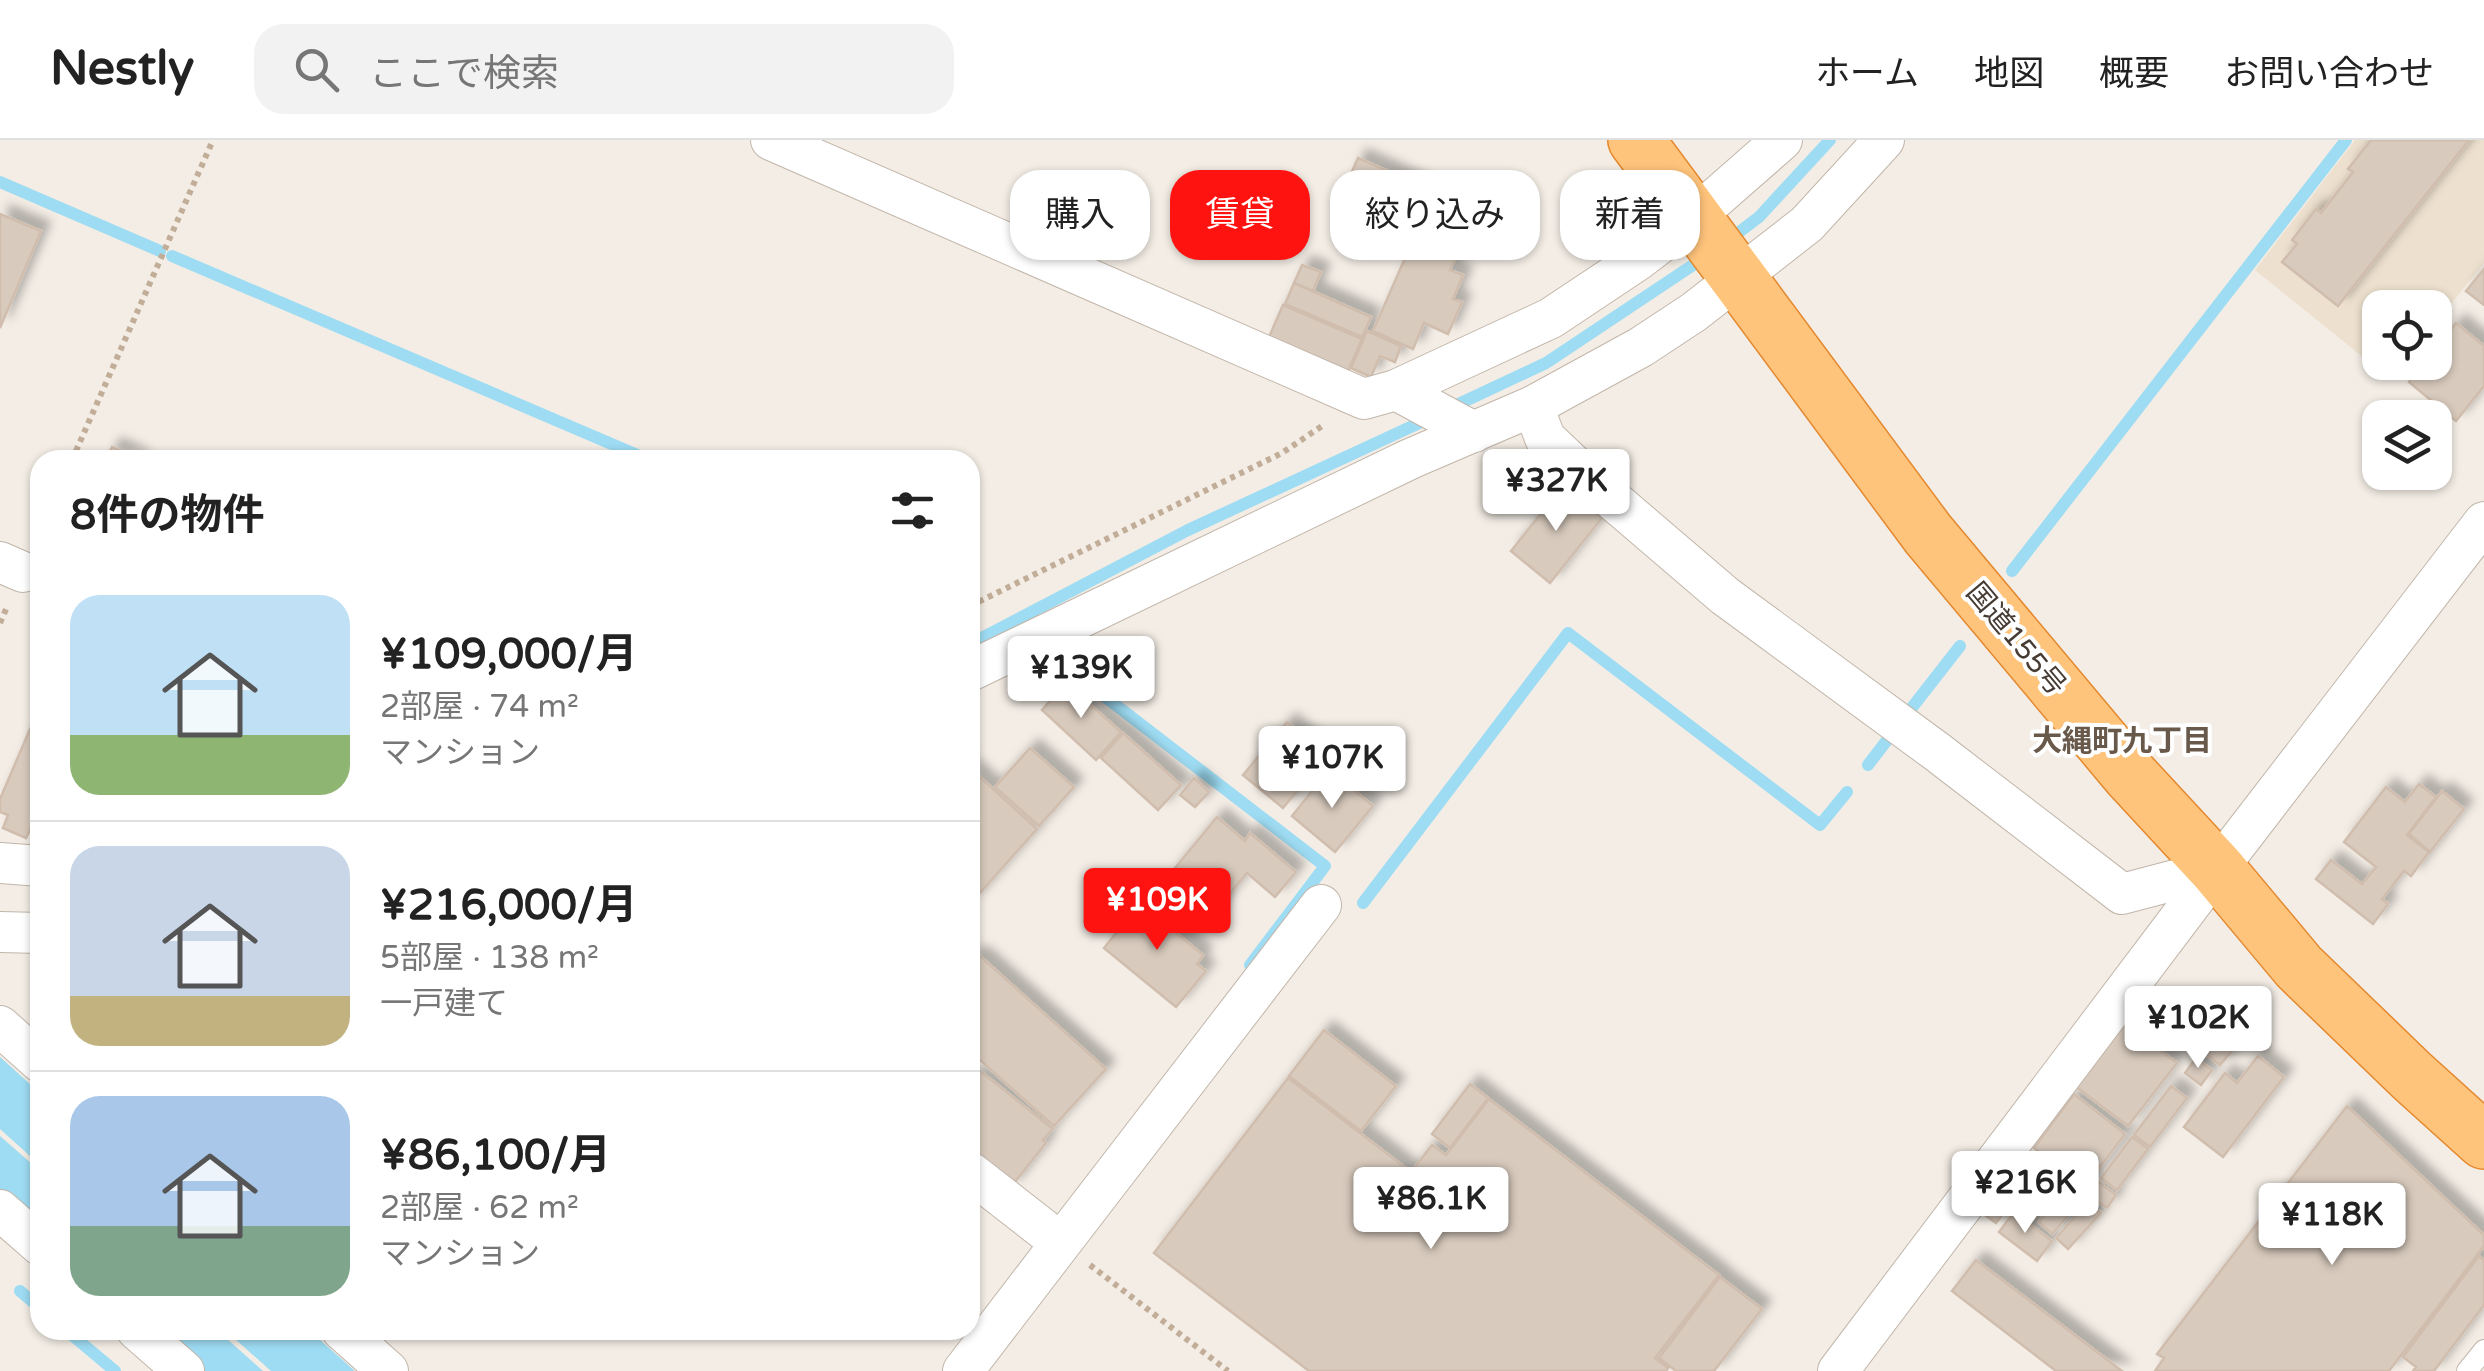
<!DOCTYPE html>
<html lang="ja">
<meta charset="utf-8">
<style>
body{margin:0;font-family:"Varela Round","Noto Sans JP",sans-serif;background:#f2f2f2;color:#222;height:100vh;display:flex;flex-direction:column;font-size:38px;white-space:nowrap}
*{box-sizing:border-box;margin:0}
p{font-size:32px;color:#767676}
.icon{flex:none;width:55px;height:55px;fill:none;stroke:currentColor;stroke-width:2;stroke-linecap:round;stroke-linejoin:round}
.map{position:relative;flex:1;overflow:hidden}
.side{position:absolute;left:30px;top:310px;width:950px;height:890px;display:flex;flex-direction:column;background:#fff;border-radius:30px;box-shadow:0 2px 8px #0004}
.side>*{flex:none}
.banner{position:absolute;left:1010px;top:30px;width:950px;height:90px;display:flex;gap:20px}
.buttons{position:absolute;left:2362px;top:150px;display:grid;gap:20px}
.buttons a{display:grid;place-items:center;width:90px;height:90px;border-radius:20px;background:#fff;box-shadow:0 2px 8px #0004;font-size:50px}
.price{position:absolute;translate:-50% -85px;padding:0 22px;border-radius:10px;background:#fff;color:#222;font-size:32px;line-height:65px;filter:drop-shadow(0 2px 5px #0008)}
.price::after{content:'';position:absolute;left:50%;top:60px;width:30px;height:22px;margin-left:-15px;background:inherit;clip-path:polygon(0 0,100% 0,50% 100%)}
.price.active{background:#ff1310;color:#fff}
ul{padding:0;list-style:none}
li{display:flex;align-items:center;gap:30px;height:250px;padding:0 40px}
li+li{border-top:2px solid #e0e0e0}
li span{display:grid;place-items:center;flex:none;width:280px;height:200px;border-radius:30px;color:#555}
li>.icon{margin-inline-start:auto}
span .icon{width:120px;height:120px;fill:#fffc;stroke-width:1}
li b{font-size:42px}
h2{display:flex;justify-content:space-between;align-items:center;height:120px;padding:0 40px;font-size:42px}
.tag{padding:0 35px;border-radius:30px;background:#fff;box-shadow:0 2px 8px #0004;font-size:35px;line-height:90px}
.tag.active{background:#ff1310;color:#fff}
header{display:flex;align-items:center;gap:60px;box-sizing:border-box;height:140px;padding:0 50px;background:#fff;border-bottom:2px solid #e0e0e0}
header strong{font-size:48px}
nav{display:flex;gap:55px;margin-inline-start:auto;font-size:35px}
.search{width:700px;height:90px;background:#f2f2f2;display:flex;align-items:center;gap:25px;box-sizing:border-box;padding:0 35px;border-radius:30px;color:#767676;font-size:38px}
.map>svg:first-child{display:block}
.education{fill:#ede0ce}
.water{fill:#9edcf3}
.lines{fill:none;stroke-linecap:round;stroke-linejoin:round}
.stream{stroke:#9edcf3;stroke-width:12}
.building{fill:#d8cabd;stroke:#d0bdad;stroke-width:2.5;filter:url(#shadow)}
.service-casing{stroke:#c2b6aa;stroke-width:22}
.minor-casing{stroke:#c2b6aa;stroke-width:42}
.trunk-casing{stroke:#e4882e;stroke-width:58}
.path{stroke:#c1ad98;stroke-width:6;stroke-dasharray:5 5;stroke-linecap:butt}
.service{stroke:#fff;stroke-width:20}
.minor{stroke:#fff;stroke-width:40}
.trunk{stroke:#ffc47b;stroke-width:55}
.labels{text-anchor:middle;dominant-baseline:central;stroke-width:8;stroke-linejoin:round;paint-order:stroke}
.street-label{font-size:28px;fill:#463c34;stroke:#fff}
.neighbourhood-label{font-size:30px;font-weight:bold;fill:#69594b;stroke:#fff}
</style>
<header>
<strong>Nestly</strong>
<div class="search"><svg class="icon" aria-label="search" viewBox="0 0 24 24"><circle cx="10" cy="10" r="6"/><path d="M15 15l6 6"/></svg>ここで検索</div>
<nav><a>ホーム</a><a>地図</a><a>概要</a><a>お問い合わせ</a></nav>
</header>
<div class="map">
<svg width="2484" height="1231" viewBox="0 0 2484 1231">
<defs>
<filter id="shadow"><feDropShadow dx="9" dy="-9" stdDeviation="5" flood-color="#0004"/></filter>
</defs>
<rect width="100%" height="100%" fill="#f3ede5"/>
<!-- education -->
<path class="education" d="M2355 0H2484V123L2435 184V168H2380V222L2404 223 2390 239 2255 130Z"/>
<!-- water -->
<path class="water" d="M0 917 40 953V1025L0 989Z
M0 996 40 1031V1091L0 1055Z
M152 1190H217L263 1231H198Z
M225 1190H309L355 1231H271Z"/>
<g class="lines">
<!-- stream -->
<path class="stream" d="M0 42 160 111
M1726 102 1759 77 1830 0
M172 116 649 320
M1448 269 1546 223 1705 117
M2012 431 2346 0
M970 504 1188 390 1430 278
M1052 516 1325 726 1250 825
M1907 574 1960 506
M1868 625 1891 595
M1363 763 1568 493 1820 685 1847 652
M20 1151 40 1168
M66 1190 115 1231"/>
</g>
<!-- building -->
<path class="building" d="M2371 0H2469L2338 166 2282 122 2297 104 2292 100 2316 69 2321 73 2353 32 2348 29Z
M1358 18 1420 45 1411 66 1349 38Z
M1438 58 1475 74 1450 130 1463 135 1453 159 1462 162 1448 194 1424 183 1413 209 1373 191 1409 109 1415 111Z
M0 74 41 91 0 188Z
M1302 125 1321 132 1313 151 1294 143Z
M2484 129V165L2466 151Z
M1294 143 1371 177 1362 197 1285 164Z
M1283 165 1362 199 1348 231 1269 197Z
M2456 183 2484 206V246L2456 281 2409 242 2424 222H2435V209Z
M1367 191 1401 206 1395 222 1380 216 1371 237 1351 228Z
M112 307 142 320H106Z
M1563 346 1602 378 1550 443 1511 411Z
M1066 543 1121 592 1096 620 1042 570Z
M1287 582 1327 615 1283 668 1243 635Z
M30 589 40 593V689L32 685 26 698 3 688 8 675 0 672V659Z
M1123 593 1181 645 1158 670 1101 618Z
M1030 608 1074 647 1039 686 995 647Z
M970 628 1037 689 970 764Z
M1329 630 1373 666 1335 712 1292 676Z
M1194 638 1209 652 1195 667 1180 655Z
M2419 644 2436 657 2407 695 2429 712 2411 736 2404 731 2382 759 2388 764 2373 784 2316 739 2331 720 2362 744 2376 727 2344 702 2386 647 2405 662Z
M2442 651 2464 669 2430 712 2409 694Z
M1217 677 1245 701 1250 693 1296 732 1275 757 1247 733 1202 787 1164 756 1177 740 1170 734Z
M1146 756 1165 770 1158 778 1203 815 1197 824 1206 831 1176 867 1104 808Z
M980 816 1106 929 1054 986 970 911V817Z
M2198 878 2236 906 2220 925 2184 897Z
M2123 882 2177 923 2128 986 2075 946Z
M1324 890 1396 946 1361 991 1289 936Z
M2258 916 2284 937 2223 1017 2184 987 2225 933 2237 943Z
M2196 918 2212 930 2201 945 2185 933Z
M980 931 1053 989 1043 1000 1046 1003 1010 1048 970 1016V943Z
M1288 938 1411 1032 1432 1005 1446 1015 1489 959 1719 1135 1655 1218 1668 1228 1666 1231H1309L1154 1113Z
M1470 944 1488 958 1450 1008 1432 994Z
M2171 946 2187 958 2150 1007 2134 995Z
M2074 954 2125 994 2085 1047 2034 1008Z
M2347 966 2484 1095V1106L2389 1231H2155L2164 1218 2157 1214Z
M2132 997 2148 1009 2117 1050 2101 1038Z
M2011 1019 2033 1036 1996 1083 1974 1067Z
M2048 1032 2063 1045 2034 1078 2019 1066Z
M2099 1042 2116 1055 2107 1068 2089 1055Z
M2068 1049 2081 1061 2052 1094 2039 1082Z
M2088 1062 2101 1073 2068 1109 2056 1098Z
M2014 1072 2052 1101 2037 1121 1999 1092Z
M2479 1116 2484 1120V1165L2434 1231H2413L2416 1227 2403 1217Z
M1976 1120 2122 1231H2056L1952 1151Z
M1720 1137 1762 1169 1714 1231H1676L1659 1218Z"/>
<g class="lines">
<!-- service casing -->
<g class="service-casing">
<path id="service" d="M2467 1231 2484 1210"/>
</g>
<!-- minor casing -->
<g class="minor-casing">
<path id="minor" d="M771 0 1364 259 1396 250 1551 178 1638 120 1693 78 1782 0
M1396 250 1474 292
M1533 266 1545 298 1586 337 1725 456 1936 611 2122 754 2217 729
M0 422 23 432
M970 531 1410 319 1533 266 1641 207 1694 172 1807 84 1884 0
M0 723 40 726
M0 792 40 793
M0 886 40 922
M0 1070 40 1105
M1061 1103 1321 765
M137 1190 184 1231
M342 1190 388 1231
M963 1231 1061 1103 970 1032
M1838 1231 2217 729 2484 382"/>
</g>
<!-- trunk casing -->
<g class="trunk-casing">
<path id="trunk" d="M1636 0 1928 394 2130 635 2217 729 2299 827 2412 936 2484 1001"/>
</g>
<!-- path -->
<path class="path" d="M72 320 213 0
M970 466 1282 313 1325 284
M0 483 7 467
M1090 1125 1228 1231"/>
<!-- service -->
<use href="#service" class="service"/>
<!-- minor -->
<use href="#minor" class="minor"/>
<!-- trunk -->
<use href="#trunk" class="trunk"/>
</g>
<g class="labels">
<!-- street labels -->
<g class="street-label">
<text transform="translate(2016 499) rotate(50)">国道155号</text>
</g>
<!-- neighbourhood labels -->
<g class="neighbourhood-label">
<text x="2122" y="601">大縄町九丁目</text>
</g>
</g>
</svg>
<div class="buttons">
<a><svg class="icon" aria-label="locate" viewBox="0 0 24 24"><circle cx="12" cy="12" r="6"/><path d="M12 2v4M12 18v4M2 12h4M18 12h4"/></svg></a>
<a><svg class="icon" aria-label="layers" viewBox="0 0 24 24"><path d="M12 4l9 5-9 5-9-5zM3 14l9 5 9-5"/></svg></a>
</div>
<b class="price" style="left:1556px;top:394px">¥327K</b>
<b class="price" style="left:1081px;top:581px">¥139K</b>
<b class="price" style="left:1332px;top:671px">¥107K</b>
<b class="price active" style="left:1157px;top:813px">¥109K</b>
<b class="price" style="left:2198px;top:931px">¥102K</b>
<b class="price" style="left:2025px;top:1096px">¥216K</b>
<b class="price" style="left:1431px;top:1112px">¥86.1K</b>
<b class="price" style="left:2332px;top:1128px">¥118K</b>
<div class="banner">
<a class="tag">購入</a>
<a class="tag active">賃貸</a>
<a class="tag">絞り込み</a>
<a class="tag">新着</a>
</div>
<section class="side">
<h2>8件の物件<svg class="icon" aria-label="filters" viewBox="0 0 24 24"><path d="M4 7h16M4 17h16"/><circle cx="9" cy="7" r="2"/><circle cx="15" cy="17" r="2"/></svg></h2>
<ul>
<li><span style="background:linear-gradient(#bfe0f5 70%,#8fb573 0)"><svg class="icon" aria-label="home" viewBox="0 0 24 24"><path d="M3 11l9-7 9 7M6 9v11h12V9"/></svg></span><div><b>¥109,000/月</b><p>2部屋 · 74 m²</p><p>マンション</p></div></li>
<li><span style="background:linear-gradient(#c9d6e8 75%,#c2b280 0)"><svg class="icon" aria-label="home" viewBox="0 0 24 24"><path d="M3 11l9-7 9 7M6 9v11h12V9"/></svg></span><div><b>¥216,000/月</b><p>5部屋 · 138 m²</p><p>一戸建て</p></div></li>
<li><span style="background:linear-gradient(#a9c7e8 65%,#7fa58c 0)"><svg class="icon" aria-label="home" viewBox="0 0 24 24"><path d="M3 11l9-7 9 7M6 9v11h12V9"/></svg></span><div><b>¥86,100/月</b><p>2部屋 · 62 m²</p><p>マンション</p></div></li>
</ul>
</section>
</div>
